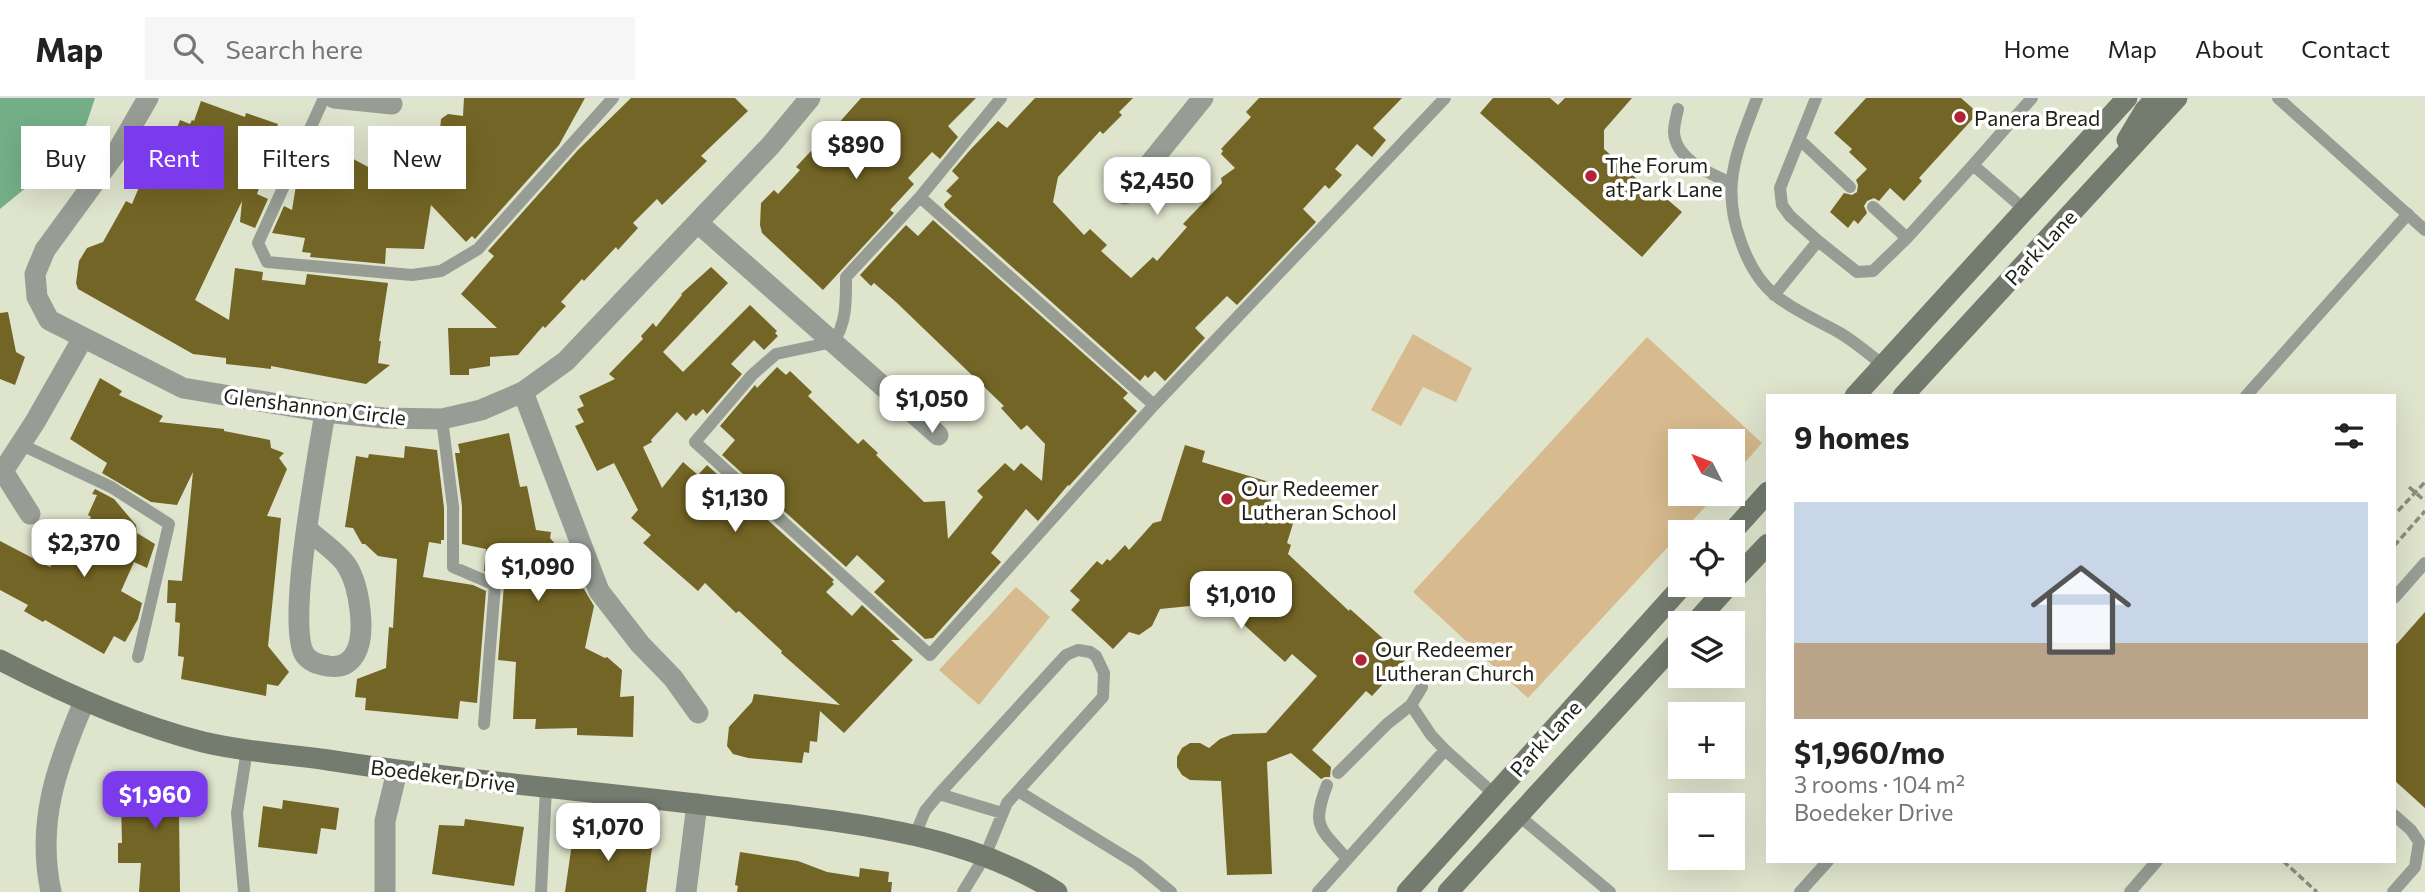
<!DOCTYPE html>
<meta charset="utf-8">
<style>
body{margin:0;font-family:Commissioner,sans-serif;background:#f6f6f6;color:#222;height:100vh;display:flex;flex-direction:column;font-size:26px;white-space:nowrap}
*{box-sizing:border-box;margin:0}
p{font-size:23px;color:#767676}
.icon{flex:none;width:38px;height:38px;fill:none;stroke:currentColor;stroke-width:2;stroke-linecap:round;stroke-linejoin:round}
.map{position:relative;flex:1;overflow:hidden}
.drawer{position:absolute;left:1766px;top:296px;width:630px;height:469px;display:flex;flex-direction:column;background:#fff;border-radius:0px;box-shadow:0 7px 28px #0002}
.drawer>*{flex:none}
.top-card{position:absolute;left:21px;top:28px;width:665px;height:63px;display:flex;gap:14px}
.needle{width:46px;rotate:312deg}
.buttons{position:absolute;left:1668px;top:331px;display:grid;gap:14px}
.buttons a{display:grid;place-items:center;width:77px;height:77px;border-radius:0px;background:#fff;box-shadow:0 7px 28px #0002;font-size:35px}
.price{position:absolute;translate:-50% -60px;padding:0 16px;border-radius:14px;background:#fff;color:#222;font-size:23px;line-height:46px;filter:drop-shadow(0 2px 4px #0008)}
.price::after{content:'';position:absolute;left:50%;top:42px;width:21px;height:16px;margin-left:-10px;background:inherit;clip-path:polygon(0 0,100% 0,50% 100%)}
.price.current{background:#7c3aed;color:#fff}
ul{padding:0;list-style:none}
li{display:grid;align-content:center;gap:14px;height:371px;padding:0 28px}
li+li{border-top:2px solid #e0e0e0}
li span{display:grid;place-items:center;height:217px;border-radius:0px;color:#555}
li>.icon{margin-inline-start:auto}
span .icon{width:126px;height:126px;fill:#fffc;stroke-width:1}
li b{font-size:30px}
h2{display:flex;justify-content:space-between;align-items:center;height:84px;padding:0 28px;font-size:30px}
.chip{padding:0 24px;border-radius:0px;background:#fff;box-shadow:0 7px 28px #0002;font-size:24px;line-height:63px}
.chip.current{background:#7c3aed;color:#fff}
header{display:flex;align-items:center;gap:42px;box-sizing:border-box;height:98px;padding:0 35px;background:#fff;border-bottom:2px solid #e0e0e0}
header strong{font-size:33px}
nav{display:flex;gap:38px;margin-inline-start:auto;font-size:24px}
.search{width:490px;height:63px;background:#f6f6f6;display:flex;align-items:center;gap:18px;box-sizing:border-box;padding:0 24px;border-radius:0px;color:#767676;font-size:26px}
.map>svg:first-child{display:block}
.green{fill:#d7ba8d}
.water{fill:#74af88}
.building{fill:#736525}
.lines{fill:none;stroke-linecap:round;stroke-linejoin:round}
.path{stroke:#8a8d7d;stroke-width:3.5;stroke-dasharray:7 3.5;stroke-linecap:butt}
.lane{stroke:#979d94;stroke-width:12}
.street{stroke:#979d94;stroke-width:21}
.secondary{stroke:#747c70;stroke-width:21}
.poi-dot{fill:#b42237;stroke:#fff;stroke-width:2.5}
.labels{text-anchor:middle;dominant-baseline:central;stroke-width:7;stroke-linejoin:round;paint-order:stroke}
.poi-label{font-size:21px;fill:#202119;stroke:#fff;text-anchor:start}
.street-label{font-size:21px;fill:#202119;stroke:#fff}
</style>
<header>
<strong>Map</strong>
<div class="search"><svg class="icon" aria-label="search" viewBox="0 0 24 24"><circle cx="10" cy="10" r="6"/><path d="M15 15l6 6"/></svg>Search here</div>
<nav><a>Home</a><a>Map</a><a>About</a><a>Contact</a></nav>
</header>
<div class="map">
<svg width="2425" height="794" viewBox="0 0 2425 794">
<rect width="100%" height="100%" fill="#dfe4cd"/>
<!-- green -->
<path class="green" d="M1413 236 1472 270 1456 304 1423 289 1401 328 1371 312Z
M1647 239 1762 345 1733 378 1732 343H1680V396H1717L1528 600 1413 494Z
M1016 489 1050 519 979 607 939 572Z"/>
<!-- water -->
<path class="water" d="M0 0H95L86 27 56 65 0 111Z"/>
<!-- building -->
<path class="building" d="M464 0H585L559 47 475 141 472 138 466 144 431 107 424 151 386 150 385 166 310 159 311 155 302 154 305 140 272 135 284 108 292 112 297 81 310 52 346 57 370 70 371 62 380 63V58L411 62 440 32 441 21 448 16 463 18Z
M631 0H735L748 13 701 58 707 63 662 107 657 101 633 125 638 130 618 152 616 149 584 183 582 181 561 204 566 208 545 230 543 228 518 257 490 259V268L469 271V277H450L448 230H497L461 196 494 158 488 153 578 52Z
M861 0H976L948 28 958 39 940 61 932 54 908 80 914 86 890 112 894 115 823 192 762 135 760 127 761 105 774 92 778 96 800 72 796 69 811 53 813 54Z
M1035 0H1133L1119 14 1122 17 1103 36 1100 33 1058 79 1053 104 1084 137 1090 131 1107 147 1101 153 1131 180 1153 159 1157 163 1187 129 1183 126 1222 85 1221 80 1235 70 1221 56 1223 53 1221 51 1251 19 1246 14 1259 0H1402L1373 30 1386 42 1372 59 1357 46 1335 71 1342 77 1329 91 1325 87 1303 111 1316 124 1237 207 1227 198 1195 230 1205 240 1165 283 1155 273 1148 280 1145 277 1140 283 945 109 944 106 952 98 946 93 959 80 952 73 970 52 998 23 1007 30Z
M1493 0H1550L1558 7 1565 0H1632L1604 32V51L1658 100 1661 96 1682 114 1642 159 1480 15Z
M1866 0H1961L1978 15 1919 80 1922 83 1904 103 1890 90 1879 103 1874 100 1867 103 1864 108 1867 115 1858 126 1854 122 1848 130 1830 114 1844 95 1852 97 1857 94 1858 87 1856 82 1867 71 1849 54 1852 51 1834 35Z
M201 3 245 19 246 15 278 26 275 38 293 45 284 67 269 62 257 96 268 101 255 130 240 124 242 103 195 202 229 222 235 170 263 174 262 182 305 187 307 176 388 185 379 243H381L378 265 390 267 366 286 271 268V271L226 266V260L193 256 78 191 76 185 79 163 87 150 103 144 126 103 132 106 145 75 152 78 160 59 165 61 180 22 190 26 192 22 194 23Z
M933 122 1128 295 1123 300 1137 313 1069 388 1068 387 1038 423 1026 411 991 455 1001 464 933 540 925 541 874 494 885 483 857 457 846 469 722 357 735 342 720 328 755 287 757 290 777 269 786 277 790 273 812 294 808 298 858 346 863 341 878 355 876 357 924 404 945 403 948 441 983 399 977 393 1005 365 1014 373 1021 365 1042 383 1045 346 1027 327 1021 332 1001 310 1004 308 896 204 874 185 871 188 860 177 906 127 918 138Z
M711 169 728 185 663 254 683 274 750 207 777 233 775 235 778 238 764 252 754 242 731 266 742 276 707 316 703 311 696 318 693 315 686 323 677 314 651 342 652 344 643 349 662 390 683 364 698 377 707 367 834 482 832 484 834 486 826 494 852 518 862 507 900 542H891L913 562 844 635 820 613 817 644 810 643 809 655 804 654 802 665 748 660 733 656 727 648 729 629 752 604 754 596 840 607 781 555 782 553 739 513 736 515 705 485 698 493 643 445 651 437 631 420 638 412 614 365 597 373 575 328 584 324 577 311 584 308 579 298 615 281 609 276 643 241 641 238 653 225 656 229 682 197 681 196Z
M8 214 16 254 25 259 15 287 0 281V215Z
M100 280 122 293 119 297 163 318 159 324 224 331V333L270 342 271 350 284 355 279 360 287 371 267 418 281 420 268 548 289 574 278 588 267 586 266 598 181 581 184 559 178 558 180 525 175 524 176 505H167L168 482 182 483 193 374 177 407 151 404 102 375 107 365 70 341Z
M509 335 520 389 527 388 536 432 551 434 550 440 576 470 563 490 584 491 594 508 585 550 605 560 607 559 622 572 620 599 634 598 633 639 577 637V630L535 631 536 621H513L516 564 498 562 504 487 499 479 484 473 486 451 462 446V408L455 355H460L458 346Z
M1185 347 1205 353 1202 364 1276 386 1268 411 1295 419 1287 445 1291 447 1288 456 1349 513 1350 511 1406 561 1372 598 1366 593 1312 652 1331 669 1330 679H1325L1321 681 1291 655 1267 664 1272 776 1227 777 1221 683 1190 682 1182 677 1177 669V659L1182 650 1190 645H1200L1209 650 1220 641 1233 636 1266 635 1317 578 1292 556 1285 564 1220 505 1160 511 1152 528 1139 537 1129 534 1113 551 1071 512 1080 502 1070 493 1097 463 1102 467 1107 461 1110 463 1125 447 1129 452 1153 425 1161 423Z
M405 348 437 352 444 410V442H441V446L429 444 423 479 473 487 486 493 477 605 460 603 458 621 365 612 366 600 355 599 357 581 386 570 389 529 393 530 397 461 378 458 365 446H362L353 430 345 429 356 358 368 360 369 356 404 360Z
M95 391 114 401 136 427 137 435 155 446 147 470 134 464 121 493 142 505 138 521 125 544 114 538 104 556 45 522 43 524 24 513 28 507 0 492V443L50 469 53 465 57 467 60 462 68 467 91 419 88 417 97 397 92 396Z
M2425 514V710L2394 682V549Z
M198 685V716H179L180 794H139L141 765H118V745H122L121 704H118V686Z
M283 702 339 710 336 732 321 730 317 756 258 749 263 708 282 711Z
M465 721 524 729 514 788 432 776 439 727 464 728Z
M574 731 623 740 624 737 653 742 646 794H565Z
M740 754 798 763 827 774 859 779 860 770 889 774 888 784H892L891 794H737L738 788 735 787Z"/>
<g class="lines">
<!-- path -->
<path class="path" d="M2409 389 2425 403
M2398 413 2425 384
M2394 448 2425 413
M2283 763 2317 794"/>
<!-- lane -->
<path class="lane" d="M324 0 258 145 267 164 412 177 441 173 478 151 613 0
M1001 0 920 99 1154 307
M1757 0C1737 53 1720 88 1741 144 1748 164 1759 184 1775 197 1794 213 1819 223 1840 235 1855 244 1869 256 1883 267
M1816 0 1780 90 1782 107 1790 118 1818 143
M2278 0 2425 132
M1678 11C1676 19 1674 27 1674 34 1675 61 1710 76 1731 85
M1801 43 1850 89
M1973 67 2032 0
M920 99 846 179C846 201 847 226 833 244L776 256 752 277 695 344 930 557 1154 307 1445 0
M1873 109 1907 140
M1774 197 1818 143 1857 174 1873 173 1907 140 1973 67 2024 111
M2246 298 2408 116
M442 321 453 409V469L495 487 484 626
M20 346 111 389 169 426 138 559
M2394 500 2425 465
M1422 589 1411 607 1431 637 1445 652 1494 696
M1338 675 1387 626 1411 607
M1327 687C1311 729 1320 730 1347 761
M1018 693 1137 766 1171 794
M939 696 1002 715
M1518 717 1610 794
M915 737 925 713 939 696 1066 557 1078 552 1090 554 1096 558 1104 575 1103 599 1007 705 985 758 963 794
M244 794 237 715 247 652
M541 794 546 690
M1318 794 1445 652
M1800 794 1828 763
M2130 794 2157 763
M2393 794 2415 769 2419 744 2411 732 2394 717"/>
<!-- street -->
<path class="street" d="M148 0 118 52 45 152 35 176 37 199 49 222 183 290 325 314 384 320 442 321 481 312 523 294 566 263 771 47 810 0
M334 0 392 6
M1125 96 1203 0
M698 125 938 337
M523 294 599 493 640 546 673 580 698 615
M30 416 3 373 35 324 83 240
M308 432C320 443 338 454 347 468 359 487 367 536 355 556 349 566 340 570 328 568 320 567 310 564 305 557 285 529 319 355 325 314
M51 794C36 724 57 667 84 604
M385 794V723L397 673
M686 794 697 706"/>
<!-- secondary -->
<path class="secondary" d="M2127 42 2145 12 2156 0
M1855 298 2127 0
M1903 298 2177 0
M1732 434 1768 394
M1732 484 1768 446
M1695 525 1730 486
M0 562C65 596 132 626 203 644 244 654 286 656 328 662 461 683 596 693 730 710 842 724 959 732 1057 794
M1407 794 1684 486
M1448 794 1680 541"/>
</g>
<!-- markers -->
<g class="poi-dot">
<circle cx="1960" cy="19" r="7"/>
<circle cx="1591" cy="78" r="7"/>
<circle cx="1227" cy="401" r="7"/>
<circle cx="1361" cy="562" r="7"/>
</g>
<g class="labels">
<!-- poi labels -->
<g class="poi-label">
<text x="1974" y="19">Panera Bread</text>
<text x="1605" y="66">The Forum<tspan x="1605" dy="24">at Park Lane</tspan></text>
<text x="1241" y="389">Our Redeemer<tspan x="1241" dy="24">Lutheran School</tspan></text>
<text x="1375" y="550">Our Redeemer<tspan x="1375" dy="24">Lutheran Church</tspan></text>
</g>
<!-- street labels -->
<g class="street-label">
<text transform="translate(2040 149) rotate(-47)">Park Lane</text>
<text transform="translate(315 308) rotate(7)">Glenshannon Circle</text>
<text transform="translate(1545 640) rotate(-48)">Park Lane</text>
<text transform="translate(443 677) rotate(7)">Boedeker Drive</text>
</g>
</g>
</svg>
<div class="buttons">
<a><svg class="needle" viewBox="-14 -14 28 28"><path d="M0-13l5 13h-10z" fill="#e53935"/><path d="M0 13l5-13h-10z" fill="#767676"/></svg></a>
<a><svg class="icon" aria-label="locate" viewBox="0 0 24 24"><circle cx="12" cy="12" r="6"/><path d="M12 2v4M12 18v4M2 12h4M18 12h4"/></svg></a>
<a><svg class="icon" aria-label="layers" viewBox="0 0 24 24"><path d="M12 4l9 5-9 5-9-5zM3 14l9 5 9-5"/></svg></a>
<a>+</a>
<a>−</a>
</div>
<b class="price" style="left:856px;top:83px">$890</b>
<b class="price" style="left:1157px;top:119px">$2,450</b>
<b class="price" style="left:932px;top:337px">$1,050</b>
<b class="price" style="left:735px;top:436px">$1,130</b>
<b class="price" style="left:84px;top:481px">$2,370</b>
<b class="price" style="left:538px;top:505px">$1,090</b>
<b class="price" style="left:1241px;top:533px">$1,010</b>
<b class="price current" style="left:155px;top:733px">$1,960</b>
<b class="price" style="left:608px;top:765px">$1,070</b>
<div class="top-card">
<a class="chip">Buy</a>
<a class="chip current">Rent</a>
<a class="chip">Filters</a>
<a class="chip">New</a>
</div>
<section class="drawer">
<h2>9 homes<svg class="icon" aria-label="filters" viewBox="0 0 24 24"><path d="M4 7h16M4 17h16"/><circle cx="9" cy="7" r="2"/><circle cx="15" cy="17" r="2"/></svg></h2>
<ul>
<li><span style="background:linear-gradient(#c9d6e8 65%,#b9a48a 0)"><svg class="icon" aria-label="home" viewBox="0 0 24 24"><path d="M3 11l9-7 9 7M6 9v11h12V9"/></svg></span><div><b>$1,960/mo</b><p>3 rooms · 104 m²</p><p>Boedeker Drive</p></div></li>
</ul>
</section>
</div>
